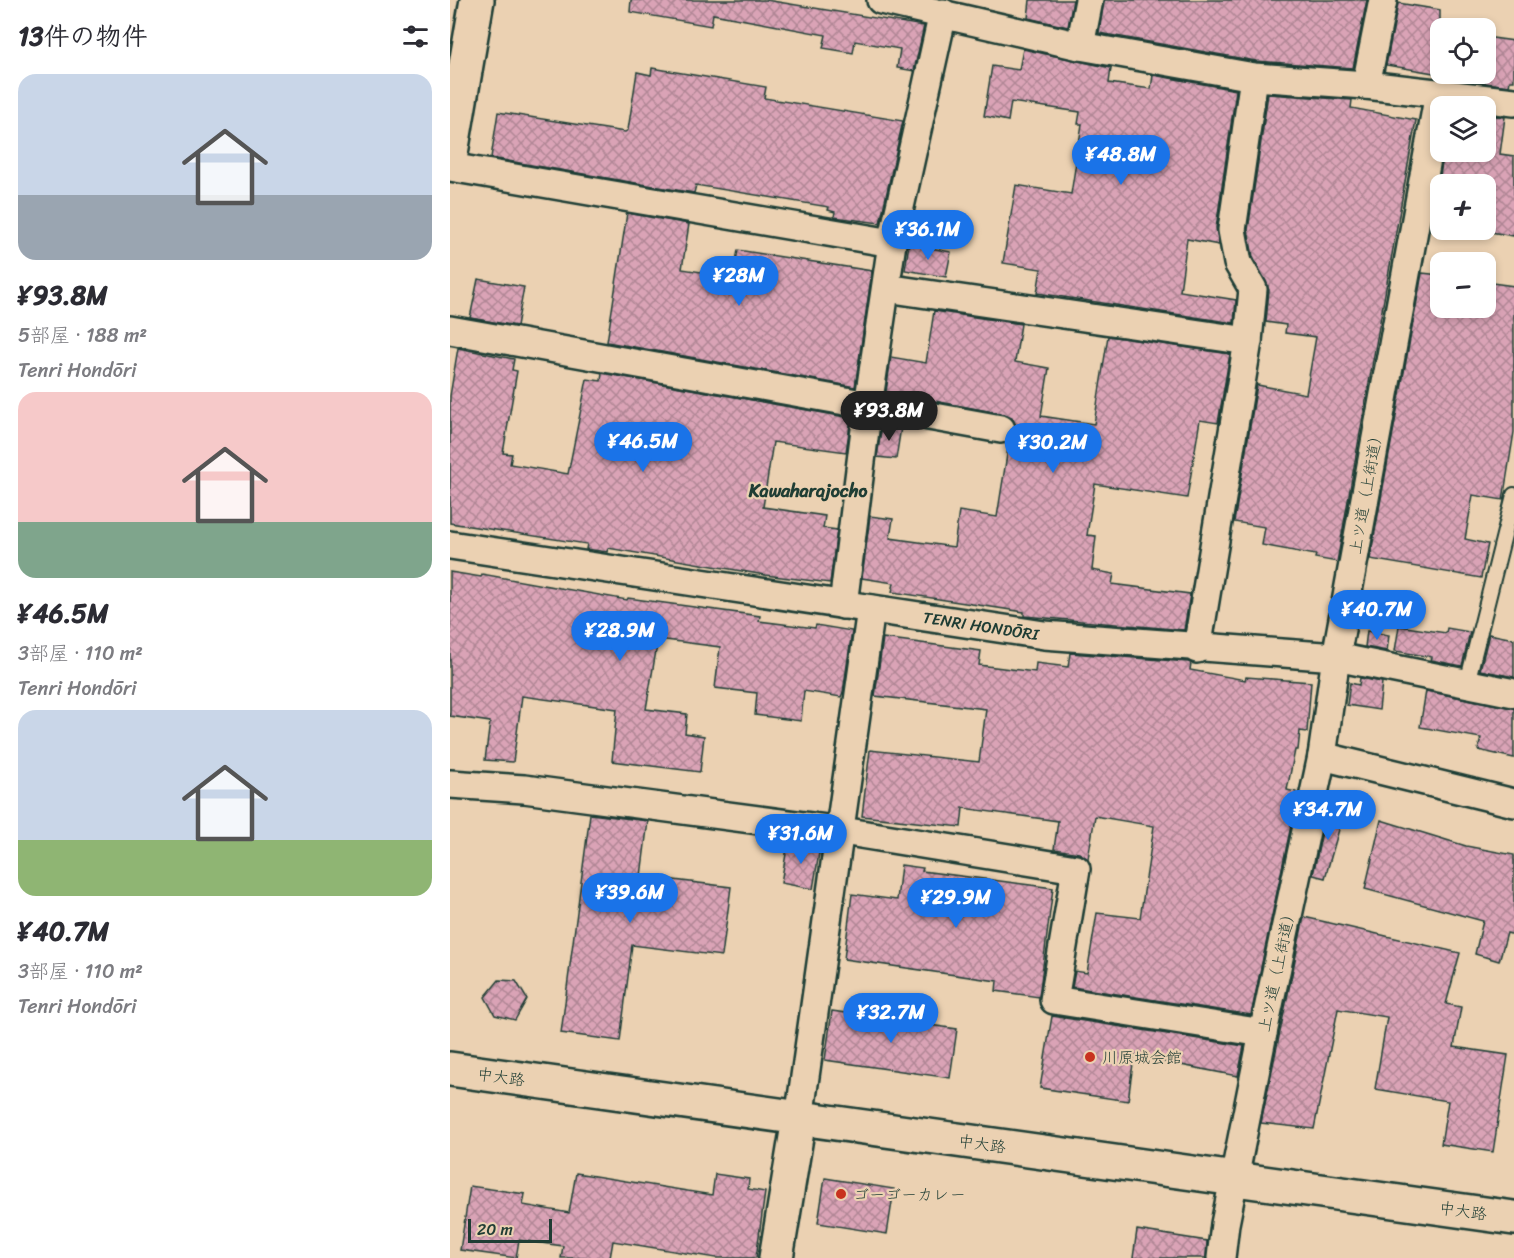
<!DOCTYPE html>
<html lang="ja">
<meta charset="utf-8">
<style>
body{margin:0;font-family:Sriracha,"Klee One",sans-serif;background:#f7f7f7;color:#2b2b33;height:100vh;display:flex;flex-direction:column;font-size:22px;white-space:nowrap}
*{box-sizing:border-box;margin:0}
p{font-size:20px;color:#7c7c81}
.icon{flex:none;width:33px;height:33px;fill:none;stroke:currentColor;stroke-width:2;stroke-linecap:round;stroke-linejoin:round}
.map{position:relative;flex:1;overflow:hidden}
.details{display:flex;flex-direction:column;background:#fff;width:450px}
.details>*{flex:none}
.buttons{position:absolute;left:980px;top:18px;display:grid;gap:12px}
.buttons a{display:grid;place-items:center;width:66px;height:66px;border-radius:12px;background:#fff;box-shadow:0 3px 9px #0003;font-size:30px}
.scale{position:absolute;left:18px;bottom:15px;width:84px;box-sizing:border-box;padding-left:6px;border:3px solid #1f3d34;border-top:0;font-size:16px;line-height:21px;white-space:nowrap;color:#1f3d34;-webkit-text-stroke:4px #ebd1b2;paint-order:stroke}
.price{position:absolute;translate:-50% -51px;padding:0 14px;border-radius:21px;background:#1a73e8;color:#fff;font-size:20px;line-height:39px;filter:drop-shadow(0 2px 3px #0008)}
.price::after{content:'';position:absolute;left:50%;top:36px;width:18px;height:14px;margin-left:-9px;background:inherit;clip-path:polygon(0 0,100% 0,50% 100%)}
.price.current{background:#222;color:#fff}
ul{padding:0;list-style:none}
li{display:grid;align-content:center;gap:12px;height:318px;padding:0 18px}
li span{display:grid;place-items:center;height:186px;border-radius:18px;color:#555}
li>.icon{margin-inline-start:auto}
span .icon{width:108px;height:108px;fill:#fffc;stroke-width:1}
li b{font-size:26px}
h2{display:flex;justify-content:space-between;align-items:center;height:72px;padding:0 18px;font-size:26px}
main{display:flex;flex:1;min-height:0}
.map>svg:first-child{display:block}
.building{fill:url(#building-cross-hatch);stroke:#1f3d34;stroke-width:1.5}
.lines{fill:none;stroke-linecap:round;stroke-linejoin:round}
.lane-casing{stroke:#1f3d34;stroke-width:18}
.street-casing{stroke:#1f3d34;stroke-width:32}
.secondary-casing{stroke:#1f3d34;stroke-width:38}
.highway-casing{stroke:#1f3d34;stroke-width:38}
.lane{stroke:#ebd1b2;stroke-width:14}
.street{stroke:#ebd1b2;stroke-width:27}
.secondary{stroke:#ebd1b2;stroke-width:33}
.highway{stroke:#ebd1b2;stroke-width:33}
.poi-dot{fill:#c8321e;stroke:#ebd1b2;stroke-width:2}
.labels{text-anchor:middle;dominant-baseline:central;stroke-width:4.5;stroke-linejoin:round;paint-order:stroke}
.street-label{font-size:16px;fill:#1f3d34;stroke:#ebd1b2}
.poi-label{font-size:16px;fill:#1f3d34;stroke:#ebd1b2;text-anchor:start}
.neighbourhood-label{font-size:18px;font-weight:bold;fill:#1f3d34;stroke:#ebd1b2}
</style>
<main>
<section class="details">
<h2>13件の物件<svg class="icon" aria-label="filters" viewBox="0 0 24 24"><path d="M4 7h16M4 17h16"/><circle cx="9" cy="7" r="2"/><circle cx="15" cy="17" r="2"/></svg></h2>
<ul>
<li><span style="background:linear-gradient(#c9d6e8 65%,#9aa5b1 0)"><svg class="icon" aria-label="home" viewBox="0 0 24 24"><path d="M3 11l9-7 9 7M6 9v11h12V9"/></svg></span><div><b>¥93.8M</b><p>5部屋 · 188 m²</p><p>Tenri Hondōri</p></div></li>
<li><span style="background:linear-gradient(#f6c9c9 70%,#7fa58c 0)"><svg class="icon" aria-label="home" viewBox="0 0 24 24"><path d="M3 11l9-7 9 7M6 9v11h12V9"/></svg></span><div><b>¥46.5M</b><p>3部屋 · 110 m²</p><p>Tenri Hondōri</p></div></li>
<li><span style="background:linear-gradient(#c9d6e8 70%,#8fb573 0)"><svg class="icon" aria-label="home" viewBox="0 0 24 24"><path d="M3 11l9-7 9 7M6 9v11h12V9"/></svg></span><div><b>¥40.7M</b><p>3部屋 · 110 m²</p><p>Tenri Hondōri</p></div></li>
</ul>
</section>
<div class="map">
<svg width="1064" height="1258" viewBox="0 0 1064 1258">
<defs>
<pattern id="building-cross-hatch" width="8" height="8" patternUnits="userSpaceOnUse" patternTransform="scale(1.5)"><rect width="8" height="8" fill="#daa3b6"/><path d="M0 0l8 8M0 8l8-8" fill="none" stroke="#b08695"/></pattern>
</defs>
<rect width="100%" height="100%" fill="#ebd1b2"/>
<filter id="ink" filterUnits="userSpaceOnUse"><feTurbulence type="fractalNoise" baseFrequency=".0167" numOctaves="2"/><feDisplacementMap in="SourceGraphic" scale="12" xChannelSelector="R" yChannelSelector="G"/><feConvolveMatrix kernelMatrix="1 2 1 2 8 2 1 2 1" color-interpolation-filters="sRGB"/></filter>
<g filter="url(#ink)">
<!-- building -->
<path class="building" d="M181 0H316L474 26 464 71 447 68 450 49 405 41 403 53 373 48 376 35 263 14 261 26 180 12Z
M580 0H623L618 27 578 18Z
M654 0H917L903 68 806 61 649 33Z
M948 3 990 10V74L936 65Z
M1035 37 1064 41V81H1060L1059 86 1035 83Z
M573 49 661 68 659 83 701 89 703 75 786 90 766 228 769 245 737 239 730 291 786 300 784 323 587 293 591 269 553 263 566 185 621 194 632 124H628L630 112 561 102 558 121 534 116 542 66 569 70Z
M202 68 316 87 314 98 453 121 430 223 384 217 385 212 378 210 379 207 246 185 244 193 41 158 48 112 175 132 178 130 187 72 201 75Z
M818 94 902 100 901 108 966 120 887 562 865 558 866 555 812 545 815 527 784 522 807 385 856 394 866 337 835 333 836 325 816 322 819 290 803 257 798 230Z
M1035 115 1055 117 1050 154 1064 156V236L1035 231V184H990V223L982 221 994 152H1035Z
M177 213 239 224 232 269 283 277 288 250 422 271 405 387 157 342Z
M459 244 501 252 496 277 455 270Z
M972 273 990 275V308H1035V282L1064 286V432L1053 500 1023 495 1015 539 1038 544 1031 578 920 559Z
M28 279 74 287 67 326 20 318Z
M484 311 571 324 565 362 599 368 591 416 644 424 658 336 780 354 768 423 750 420 737 498 645 484 637 535 646 536 642 570 664 574 662 584 740 594 734 630 574 616V612L442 592 444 583 412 578 420 516 443 519 440 538 504 547 509 511 547 517 559 442 567 431 562 417 554 414 436 392 441 357 476 363Z
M8 348 64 359 62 370 67 371 53 453 62 454 60 464 118 474 137 379 151 381 152 373 401 418 396 452 323 442 313 507 375 516 373 528 387 530 380 583 315 575 158 548 157 552 136 549 137 544 0 523V396Z
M432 424 451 427 446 459 427 457Z
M0 572 31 577 32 574 177 600 178 598 310 616 309 621 365 628 366 625 402 631 393 692 391 697 354 691 351 721 305 715 307 693 265 688 270 647 208 639 196 709 237 714 235 733 254 736 250 772 162 761 167 709 72 696 63 762 35 760 40 722 0 716Z
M949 626 996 633 997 628 1020 632 1012 666 981 660 982 657 945 651Z
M917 631 939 635 937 651 915 647Z
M1039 634 1064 639V677L1030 670Z
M433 638 531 651 529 665 585 672 586 663 618 667 620 653 738 662 741 663 740 670 795 680 796 677 861 682 857 732 850 731 848 750H845L837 790 846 792V802L801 1015 622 987 625 971 637 973 647 913 690 918 704 826 645 816 638 859 629 853 604 849 608 821 513 808 511 827 412 816 420 750 529 762 536 709 425 696Z
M910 678 932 682 929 710 897 705 900 683 909 685Z
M976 691 1064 708V758L1028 750 1031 738 970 727Z
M877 808 894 812 875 878 863 875Z
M140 814 198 821 191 876 281 887 272 956 182 945 170 1041 111 1033Z
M931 820 1016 846 1064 855V935L1057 933 1049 961 1025 954 1033 921 915 889Z
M338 842 370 847 363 889 331 883Z
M451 865 473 868 472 871 603 888 589 997 546 991 547 981 394 959 402 894 447 900Z
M854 917 1010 953 996 1004 1011 1007 1004 1047 1058 1055 1043 1152 991 1144 998 1101 925 1089 937 1017 888 1009 864 1129 811 1123Z
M49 980 66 981 77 999 65 1020 45 1015 35 997Z
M382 1011 507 1029 500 1078 375 1060Z
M602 1016 794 1046 788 1076 684 1056 678 1101 590 1088Z
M126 1173 262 1195 265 1174 299 1179 298 1189 315 1192 306 1258H266L163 1241 160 1258H111L113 1246 69 1240 66 1258 10 1250 20 1186 75 1194 73 1205 119 1213Z
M375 1178 444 1189 437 1234 368 1223Z
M687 1230 757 1241 756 1258H683Z"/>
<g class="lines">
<!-- lane casing -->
<g class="lane-casing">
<path id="lane" d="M1017 683 1064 495"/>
</g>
<!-- street casing -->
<g class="street-casing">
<g id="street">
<path d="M431 0 630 46 804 77 916 85 1064 102"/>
<path d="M630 46 639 0"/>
<path d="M916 85 933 0"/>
<path d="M0 167 442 243"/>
<path d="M436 288 798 341"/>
<path d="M0 330 551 429"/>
<path id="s1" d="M0 545 594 635 886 657 1064 693"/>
<path d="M393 605 418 406 442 243 493 13"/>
<path d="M747 649 798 341 803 289 788 263 782 230 804 77"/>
<path d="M872 756 1064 803"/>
<path d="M0 784 74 789 392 831 626 869 604 1000 813 1033"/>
<path d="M349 1119 421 609"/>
<path d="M771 1258 775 1224 813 1033 872 756 886 657 989 93"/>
</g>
</g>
<!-- secondary casing -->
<g class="secondary-casing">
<path id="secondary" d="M0 1069 1064 1218
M326 1258 349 1119"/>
</g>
<!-- highway casing -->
<g class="highway-casing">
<path id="highway" d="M0 159 27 0"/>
</g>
<!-- lane -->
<use href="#lane" class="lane"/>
<!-- street -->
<use href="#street" class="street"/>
<!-- secondary -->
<use href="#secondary" class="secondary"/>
<!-- highway -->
<use href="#highway" class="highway"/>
</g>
</g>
<!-- markers -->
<g class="poi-dot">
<circle cx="640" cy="1057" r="6"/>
<circle cx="391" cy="1194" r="6"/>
</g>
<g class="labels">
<!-- street labels -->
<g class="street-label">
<text transform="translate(916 491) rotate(-80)">上ツ道（上街道）</text>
<text stroke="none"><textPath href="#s1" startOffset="537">TENRI HONDŌRI</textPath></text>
<text transform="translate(827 969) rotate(-78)">上ツ道（上街道）</text>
<text transform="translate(51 1077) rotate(8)">中大路</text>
<text transform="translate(532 1144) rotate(8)">中大路</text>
<text transform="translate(1013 1211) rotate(8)">中大路</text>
</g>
<!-- poi labels -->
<g class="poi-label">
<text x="652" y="1057">川原城会館</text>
<text x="403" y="1194">ゴーゴーカレー</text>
</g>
<!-- neighbourhood labels -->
<g class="neighbourhood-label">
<text x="358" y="491">Kawaharajocho</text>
</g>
</g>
</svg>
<div class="buttons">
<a><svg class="icon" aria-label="locate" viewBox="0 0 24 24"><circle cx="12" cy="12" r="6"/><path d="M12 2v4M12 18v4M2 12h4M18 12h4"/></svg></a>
<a><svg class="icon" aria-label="layers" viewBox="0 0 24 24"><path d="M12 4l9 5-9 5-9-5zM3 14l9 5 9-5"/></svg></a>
<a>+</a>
<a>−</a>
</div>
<div class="scale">20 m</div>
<b class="price" style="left:671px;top:186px">¥48.8M</b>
<b class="price" style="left:478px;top:261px">¥36.1M</b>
<b class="price" style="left:289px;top:307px">¥28M</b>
<b class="price current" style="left:439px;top:442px">¥93.8M</b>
<b class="price" style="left:193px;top:473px">¥46.5M</b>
<b class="price" style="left:603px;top:474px">¥30.2M</b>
<b class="price" style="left:927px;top:641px">¥40.7M</b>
<b class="price" style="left:170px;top:662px">¥28.9M</b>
<b class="price" style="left:878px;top:841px">¥34.7M</b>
<b class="price" style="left:351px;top:865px">¥31.6M</b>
<b class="price" style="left:180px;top:924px">¥39.6M</b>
<b class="price" style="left:506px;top:929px">¥29.9M</b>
<b class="price" style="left:441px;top:1044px">¥32.7M</b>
</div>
</main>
